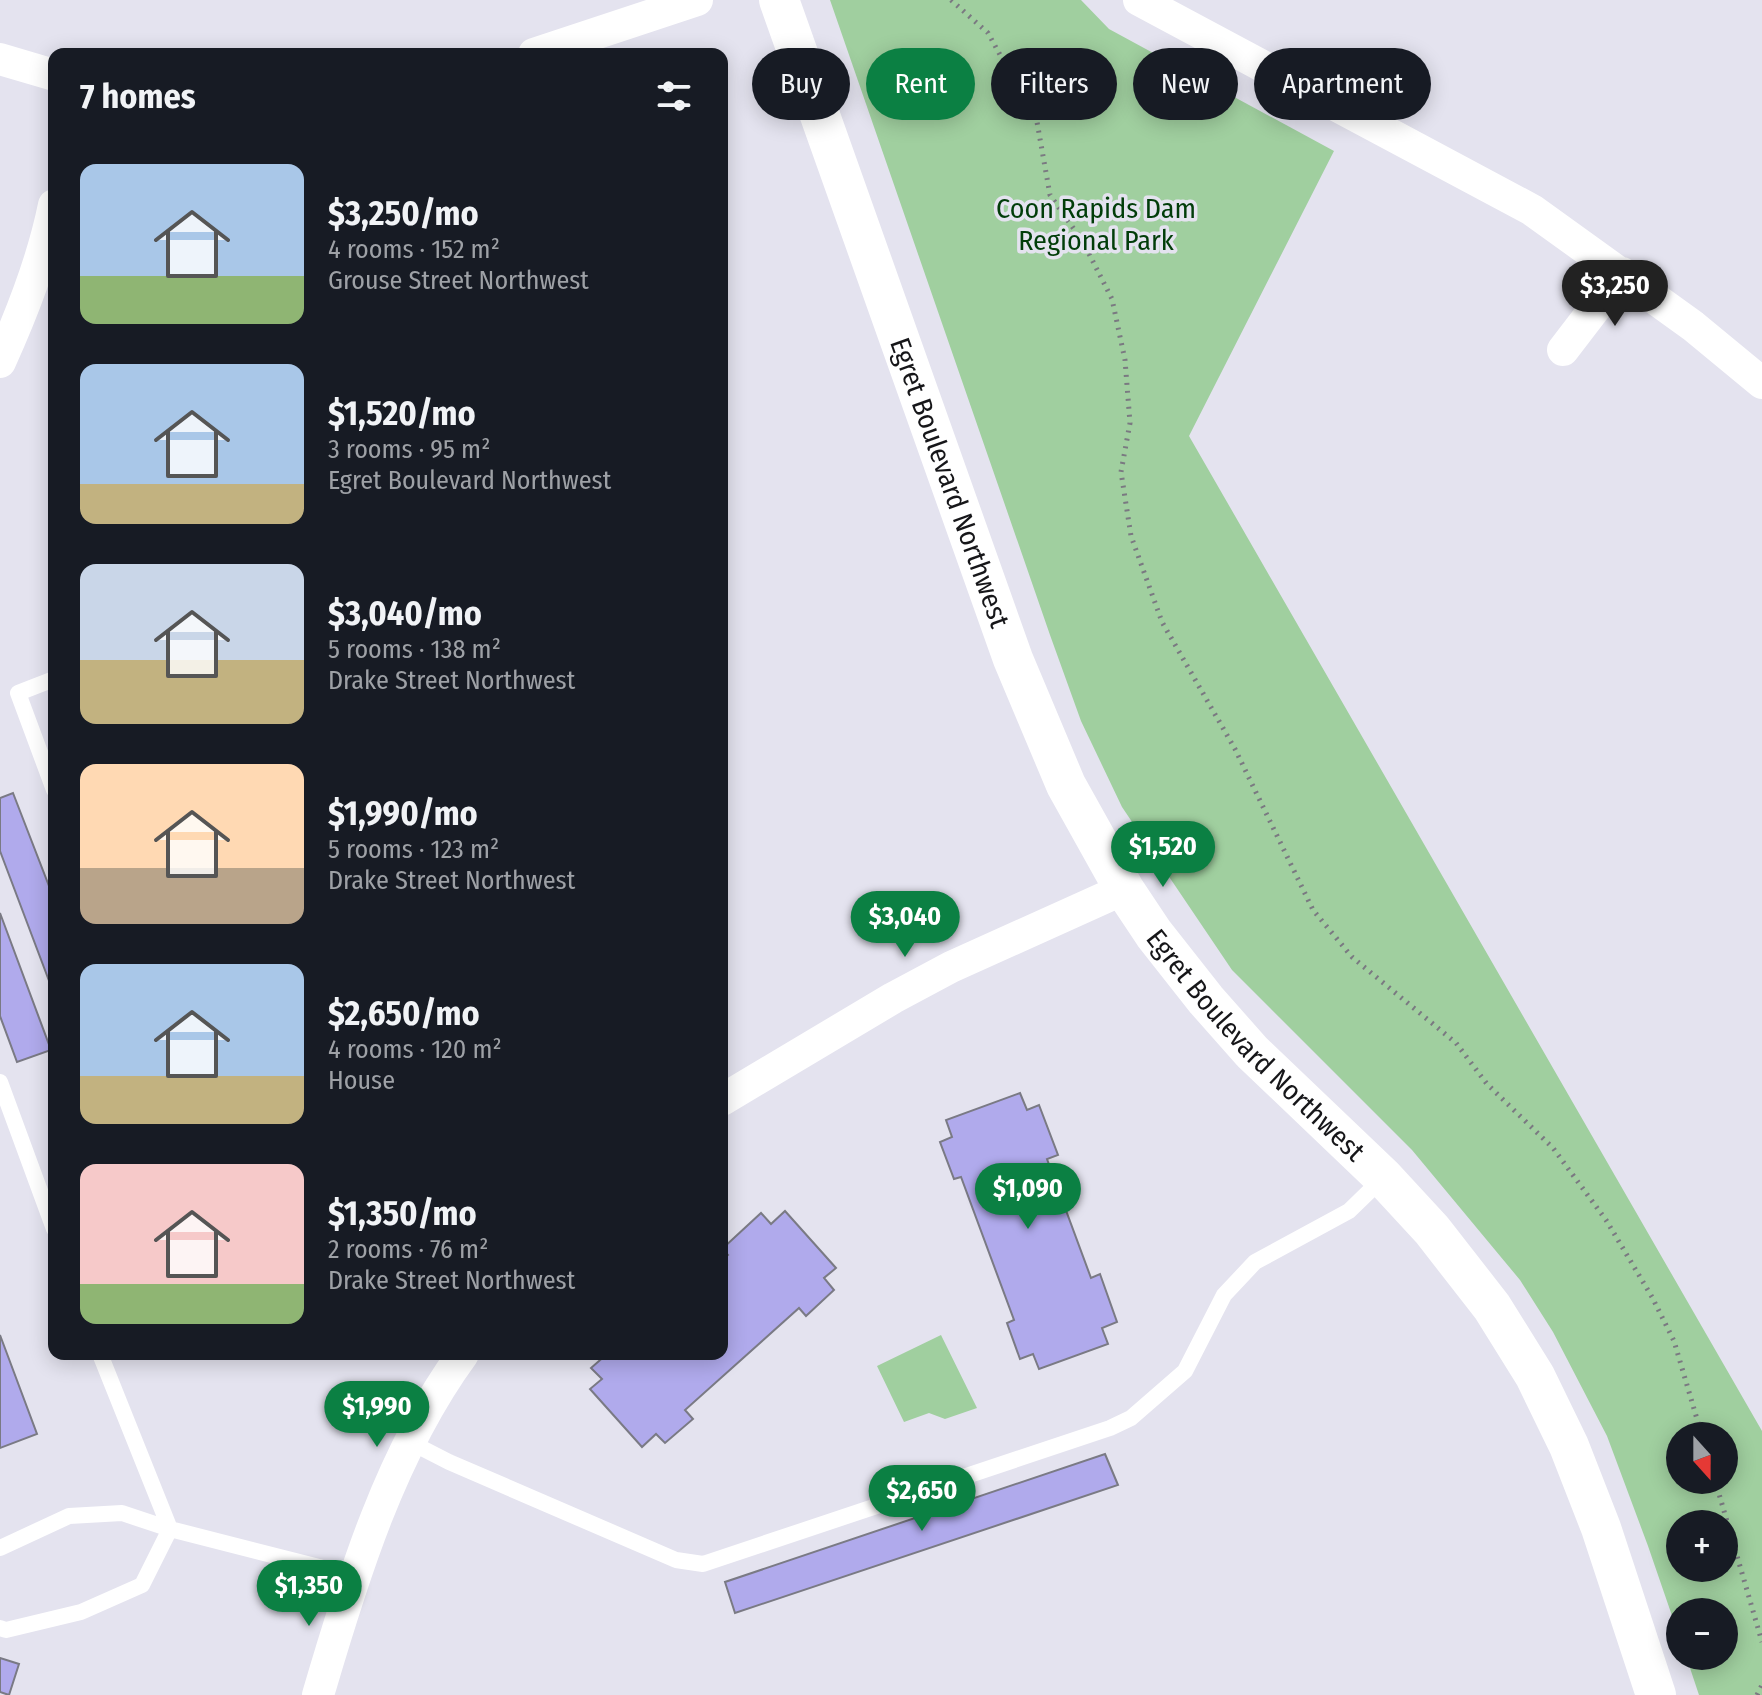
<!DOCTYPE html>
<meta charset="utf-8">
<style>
body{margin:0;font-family:"Fira Sans Condensed",sans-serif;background:#20242c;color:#f1f3f6;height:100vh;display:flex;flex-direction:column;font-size:30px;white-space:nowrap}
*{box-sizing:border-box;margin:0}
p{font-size:26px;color:#9ea1a6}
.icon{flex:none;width:44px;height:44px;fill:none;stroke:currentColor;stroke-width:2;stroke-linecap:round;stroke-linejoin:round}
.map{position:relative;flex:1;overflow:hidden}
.panel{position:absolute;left:48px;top:48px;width:680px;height:1312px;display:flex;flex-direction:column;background:#171b24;border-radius:16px;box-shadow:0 4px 20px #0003}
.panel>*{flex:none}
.banner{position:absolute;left:752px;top:48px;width:760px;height:72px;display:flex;gap:16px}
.needle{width:52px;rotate:159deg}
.tools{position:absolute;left:1666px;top:1422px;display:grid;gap:16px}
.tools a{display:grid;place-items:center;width:72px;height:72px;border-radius:50%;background:#171b24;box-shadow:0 4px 20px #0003;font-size:40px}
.price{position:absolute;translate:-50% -68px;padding:0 18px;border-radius:28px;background:#0b8043;color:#fff;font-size:26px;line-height:52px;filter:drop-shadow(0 2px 4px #0008)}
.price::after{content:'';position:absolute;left:50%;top:48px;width:24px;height:18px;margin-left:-12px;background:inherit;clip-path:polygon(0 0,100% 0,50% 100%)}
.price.active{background:#222;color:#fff}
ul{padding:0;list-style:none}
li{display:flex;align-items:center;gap:24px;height:200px;padding:0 32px}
li span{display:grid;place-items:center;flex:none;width:224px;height:160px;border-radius:16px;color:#555}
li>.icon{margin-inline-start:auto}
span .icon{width:96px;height:96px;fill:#fffc;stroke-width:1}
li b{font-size:34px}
h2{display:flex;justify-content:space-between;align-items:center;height:96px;padding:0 32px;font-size:34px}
.tag{padding:0 28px;border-radius:36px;background:#171b24;box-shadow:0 4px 20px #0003;font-size:28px;line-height:72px}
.tag.active{background:#0b8043;color:#fff}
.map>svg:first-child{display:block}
.green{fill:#a0cf9f;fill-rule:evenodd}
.building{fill:#b0aaec;stroke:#7a7a84;stroke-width:2}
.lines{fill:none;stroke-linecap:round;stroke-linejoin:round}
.path{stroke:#7a7981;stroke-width:5;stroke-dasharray:2 6;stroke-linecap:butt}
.service{stroke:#fff;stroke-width:16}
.minor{stroke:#fff;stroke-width:32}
.tertiary{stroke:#fff;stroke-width:40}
.labels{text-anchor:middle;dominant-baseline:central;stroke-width:7;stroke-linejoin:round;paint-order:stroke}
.park-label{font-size:28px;fill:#013d09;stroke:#e4e3ef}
.street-label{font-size:28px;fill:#161619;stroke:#e4e3ef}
</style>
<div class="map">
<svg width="1762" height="1695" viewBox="0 0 1762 1695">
<rect width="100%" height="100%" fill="#e4e3ef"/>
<!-- green -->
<path class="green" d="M830 0H1081L1109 29 1334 151 1189 436 1762 1431V1695H1699L1686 1656H1724V1612H1680V1639L1648 1546 1607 1436 1553 1332 1520 1280 1412 1150 1232 970 1122 807 1081 721 1050 635ZM1680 1436H1724V1480H1680ZM1680 1524H1724V1568H1680Z
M941 1335 977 1408 945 1419 929 1413 904 1422 877 1366Z"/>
<!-- building -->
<path class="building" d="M13 793 54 899V994L0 851V798Z
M0 913 51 1050 17 1062 0 1016Z
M1020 1093 1027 1110 1039 1105 1058 1155 1047 1159 1091 1278 1100 1274 1117 1322 1102 1328 1108 1344 1039 1369 1033 1354 1020 1359 1007 1323 1014 1320 961 1177 954 1179 940 1142 952 1137 946 1120Z
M785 1211 836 1268 824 1278 834 1290 806 1316 799 1308 685 1410 693 1419 665 1443 656 1434 642 1447 590 1389 602 1379 591 1368 607 1354H722V1260L728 1255 722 1249 761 1213 771 1224Z
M0 1335 37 1434 0 1448Z
M1105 1454 1118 1485 735 1613 725 1582Z
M0 1658 19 1664 9 1695 0 1692Z"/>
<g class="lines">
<!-- path -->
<path class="path" d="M951 0 988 33 1037 122 1050 195 1083 242 1112 299 1125 360 1130 423 1121 472 1131 536 1162 622 1235 749 1313 910 1352 957 1456 1043 1487 1084 1553 1148 1606 1220 1652 1297 1674 1341 1702 1436
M1715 1480 1762 1642
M1757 1695 1762 1685"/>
<!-- service -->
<path class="service" d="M54 679 18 693 54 790
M0 1082 54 1229
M100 1354 170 1529
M410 1442 449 1462 676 1560 703 1564 1110 1428 1131 1418 1185 1371 1224 1295 1255 1262 1349 1211 1382 1179
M0 1548 69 1516 122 1513 170 1529
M0 1628 6 1630 81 1612 142 1585 170 1529 319 1567 354 1578"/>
<!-- minor -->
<path class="minor" d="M1139 0 1532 210 1693 326 1762 383
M534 54 697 0
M0 59 54 75
M1563 350 1622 273
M0 362C23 311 43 260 54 205
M722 1100 893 998 951 967 1124 889
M318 1695C352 1579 391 1452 463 1354"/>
<!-- tertiary -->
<path class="tertiary" id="s1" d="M779 0 1013 659 1066 785 1124 889 1154 934 1206 1000 1252 1052 1384 1178 1432 1230 1492 1307 1535 1376 1569 1446 1601 1528 1656 1695"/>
</g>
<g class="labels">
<!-- park labels -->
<g class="park-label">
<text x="1096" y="208">Coon Rapids Dam<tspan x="1096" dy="32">Regional Park</tspan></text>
</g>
<!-- street labels -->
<g class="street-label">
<text stroke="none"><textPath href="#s1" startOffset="512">Egret Boulevard Northwest</textPath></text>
<text stroke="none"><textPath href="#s1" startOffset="1160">Egret Boulevard Northwest</textPath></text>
</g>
</g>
</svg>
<div class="tools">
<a><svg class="needle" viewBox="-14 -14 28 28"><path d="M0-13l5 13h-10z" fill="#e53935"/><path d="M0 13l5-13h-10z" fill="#9ea1a6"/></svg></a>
<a>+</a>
<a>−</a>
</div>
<b class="price active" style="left:1615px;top:328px">$3,250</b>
<b class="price" style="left:1163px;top:889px">$1,520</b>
<b class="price" style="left:905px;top:959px">$3,040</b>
<b class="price" style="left:1028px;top:1231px">$1,090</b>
<b class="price" style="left:377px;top:1449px">$1,990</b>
<b class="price" style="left:922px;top:1533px">$2,650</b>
<b class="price" style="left:309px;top:1628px">$1,350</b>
<div class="banner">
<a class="tag">Buy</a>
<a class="tag active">Rent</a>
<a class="tag">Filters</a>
<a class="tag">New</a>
<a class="tag">Apartment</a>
</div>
<section class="panel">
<h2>7 homes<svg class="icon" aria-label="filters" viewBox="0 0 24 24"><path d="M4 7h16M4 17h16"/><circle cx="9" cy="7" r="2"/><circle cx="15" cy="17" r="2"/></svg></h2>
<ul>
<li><span style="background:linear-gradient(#a9c7e8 70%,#8fb573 0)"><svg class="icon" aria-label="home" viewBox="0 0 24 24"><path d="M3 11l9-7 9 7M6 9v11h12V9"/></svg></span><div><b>$3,250/mo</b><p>4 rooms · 152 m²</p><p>Grouse Street Northwest</p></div></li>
<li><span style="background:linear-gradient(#a9c7e8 75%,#c2b280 0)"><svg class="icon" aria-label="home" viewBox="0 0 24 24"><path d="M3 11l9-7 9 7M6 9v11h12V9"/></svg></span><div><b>$1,520/mo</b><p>3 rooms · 95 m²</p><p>Egret Boulevard Northwest</p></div></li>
<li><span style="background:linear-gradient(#c9d6e8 60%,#c2b280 0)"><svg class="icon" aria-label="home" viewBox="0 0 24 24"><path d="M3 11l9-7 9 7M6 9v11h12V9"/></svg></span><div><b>$3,040/mo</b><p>5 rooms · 138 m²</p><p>Drake Street Northwest</p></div></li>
<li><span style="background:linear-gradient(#ffd9b3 65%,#b9a48a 0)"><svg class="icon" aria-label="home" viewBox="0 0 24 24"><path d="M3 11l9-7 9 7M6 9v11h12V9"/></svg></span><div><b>$1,990/mo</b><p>5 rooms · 123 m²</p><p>Drake Street Northwest</p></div></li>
<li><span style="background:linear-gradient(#a9c7e8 70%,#c2b280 0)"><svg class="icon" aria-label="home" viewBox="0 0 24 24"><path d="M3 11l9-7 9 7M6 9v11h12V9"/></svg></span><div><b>$2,650/mo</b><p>4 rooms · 120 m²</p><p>House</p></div></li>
<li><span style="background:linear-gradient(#f6c9c9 75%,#8fb573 0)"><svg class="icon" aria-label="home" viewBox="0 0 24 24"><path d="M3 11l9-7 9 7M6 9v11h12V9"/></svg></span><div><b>$1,350/mo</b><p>2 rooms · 76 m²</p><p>Drake Street Northwest</p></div></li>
</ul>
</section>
</div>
